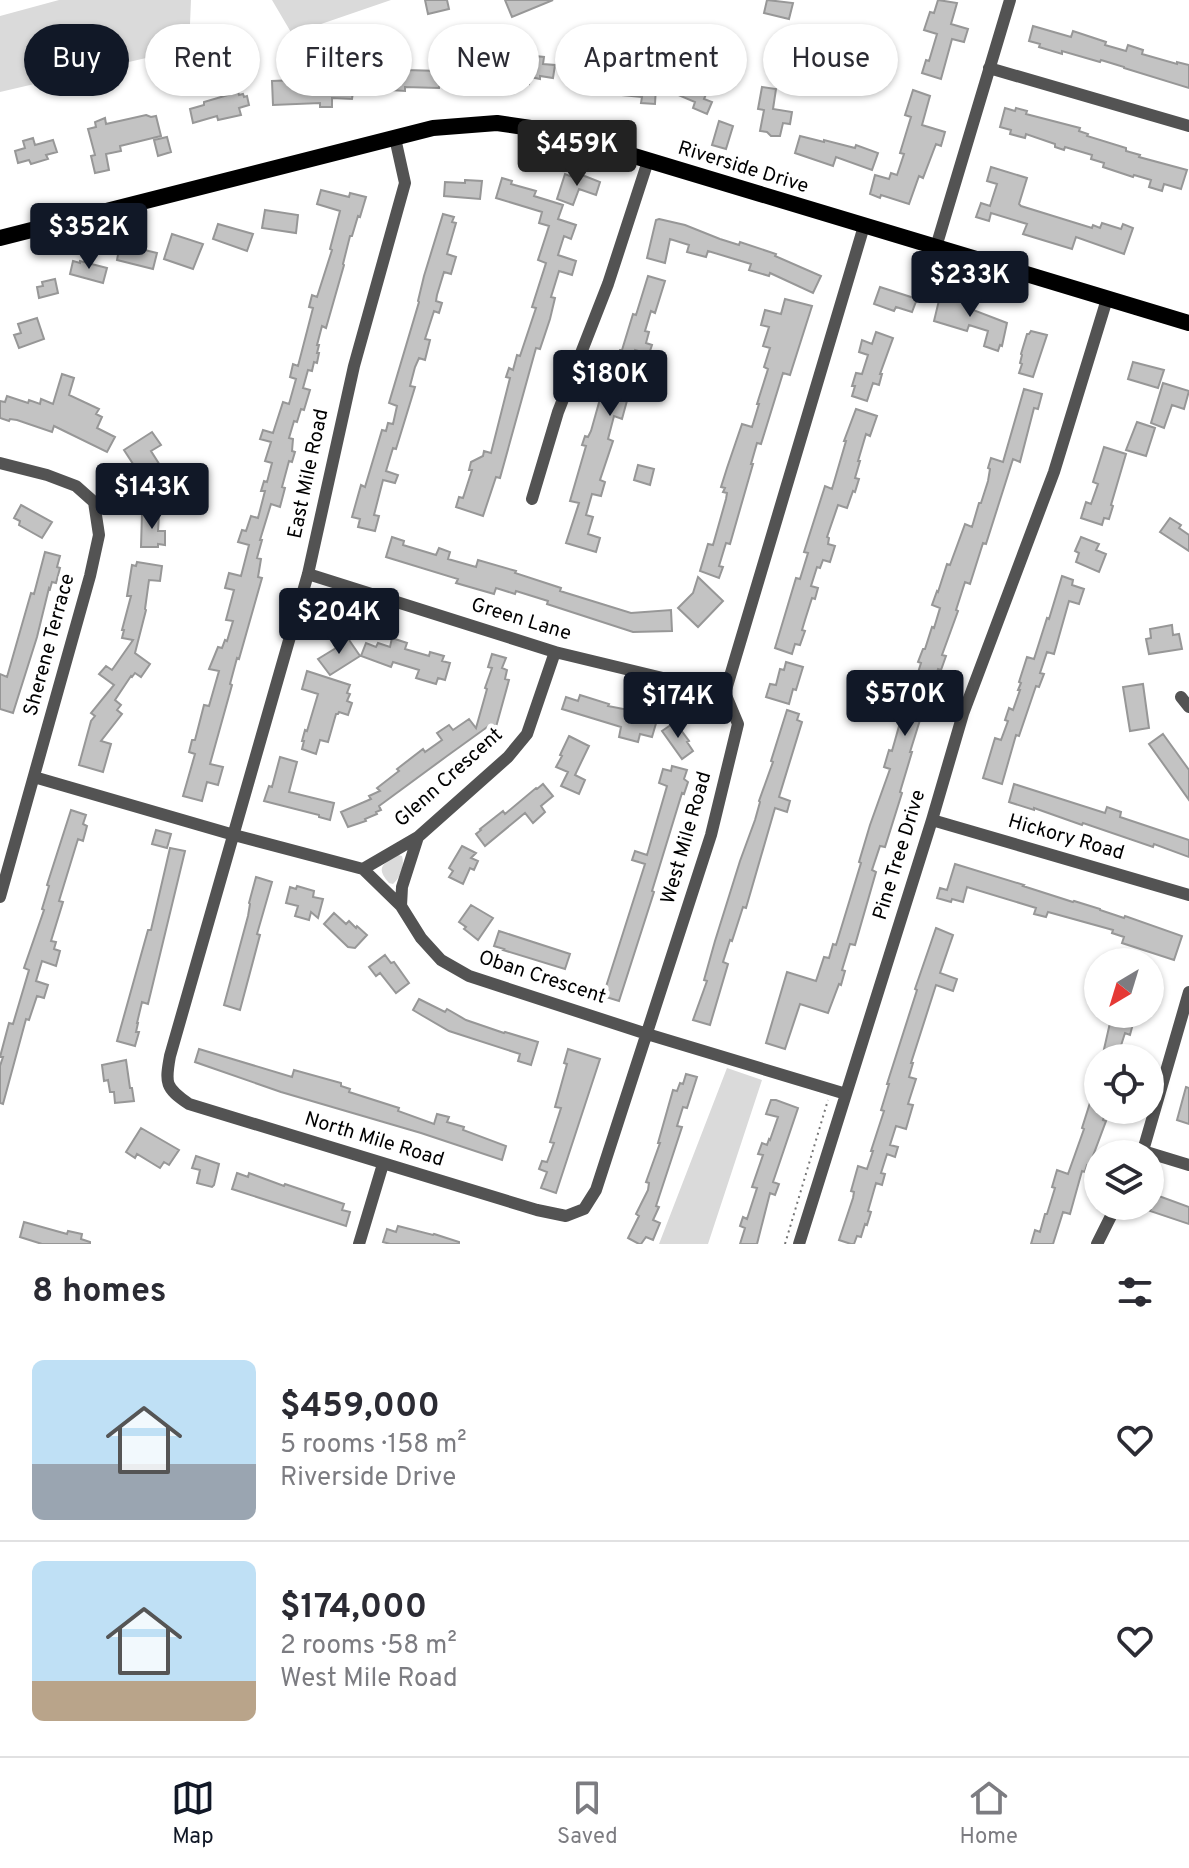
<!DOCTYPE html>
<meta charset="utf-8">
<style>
body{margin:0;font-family:Overpass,sans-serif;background:#f2f2f3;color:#2b2b33;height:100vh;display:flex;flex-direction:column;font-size:30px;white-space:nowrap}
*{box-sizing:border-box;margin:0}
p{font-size:26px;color:#7c7c81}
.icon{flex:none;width:44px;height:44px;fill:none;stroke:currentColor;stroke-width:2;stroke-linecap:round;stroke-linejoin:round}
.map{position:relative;height:1244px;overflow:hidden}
.side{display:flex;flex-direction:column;background:#fff;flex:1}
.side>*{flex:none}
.banner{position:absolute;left:24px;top:24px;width:1142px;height:72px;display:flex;gap:16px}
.needle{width:52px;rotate:218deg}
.tools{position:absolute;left:1084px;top:948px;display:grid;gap:16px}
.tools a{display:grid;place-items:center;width:80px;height:80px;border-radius:50%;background:#fff;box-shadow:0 2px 6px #0004;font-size:40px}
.price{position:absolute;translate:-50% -68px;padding:0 18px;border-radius:8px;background:#111827;color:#fff;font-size:26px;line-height:52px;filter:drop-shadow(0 2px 4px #0008)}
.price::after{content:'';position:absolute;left:50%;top:48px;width:24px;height:18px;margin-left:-12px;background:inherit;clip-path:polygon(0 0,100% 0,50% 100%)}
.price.selected{background:#222;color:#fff}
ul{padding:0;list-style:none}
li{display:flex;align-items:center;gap:24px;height:200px;padding:0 32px}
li+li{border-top:2px solid #e1e1e2}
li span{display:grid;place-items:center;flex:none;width:224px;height:160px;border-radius:12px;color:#555}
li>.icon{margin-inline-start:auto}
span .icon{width:96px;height:96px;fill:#fffc;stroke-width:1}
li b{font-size:34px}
h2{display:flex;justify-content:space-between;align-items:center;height:96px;padding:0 32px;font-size:34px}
.pill{padding:0 28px;border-radius:36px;background:#fff;box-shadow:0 2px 6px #0004;font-size:28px;line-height:72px}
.pill.selected{background:#111827;color:#fff}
.tabs{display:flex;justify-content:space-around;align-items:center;height:112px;border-top:2px solid #e1e1e2;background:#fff;font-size:22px;color:#7c7c81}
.tabs a{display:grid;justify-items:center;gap:4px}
.tabs .selected{color:#111827}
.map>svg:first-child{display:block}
.green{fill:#dadada}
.building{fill:#c3c3c3;stroke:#979797;stroke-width:2}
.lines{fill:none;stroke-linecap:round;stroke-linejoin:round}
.path{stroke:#757575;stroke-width:2;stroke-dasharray:2 4;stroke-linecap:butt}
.minor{stroke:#535353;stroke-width:12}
.major{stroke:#000;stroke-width:16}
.labels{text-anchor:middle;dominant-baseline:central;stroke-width:8;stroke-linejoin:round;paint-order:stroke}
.street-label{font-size:20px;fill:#000;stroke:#fff}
</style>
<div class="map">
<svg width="1189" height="1244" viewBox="0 0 1189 1244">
<rect width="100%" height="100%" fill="#fff"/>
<!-- green -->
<path class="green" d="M59 0H191L189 48 0 92V16Z
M272 0H391L292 34Z
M398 855 402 856C405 866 400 878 393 884L389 883C375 867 383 864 398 855Z
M727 1068 762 1080 708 1244H659Z"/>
<!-- building -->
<path class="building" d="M425 0H447L449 9 428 14Z
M505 0H553L512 17Z
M767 0 793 3 789 19 764 13Z
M938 0 957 3 951 24 968 29 964 42 952 39 941 79 922 73 926 60 929 61 937 34 924 30 930 12 934 13Z
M1033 26 1071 37 1073 31 1106 42 1105 45 1126 51 1128 45 1143 50 1142 54 1177 64V62L1189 65V88L1124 68V67L1101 60 1100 62 1062 51V54L1039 47 1040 44 1029 41Z
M573 55 601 58 600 72 648 76 647 86 656 87 655 104 641 103 642 97 612 94V90L594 89 595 76 572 74Z
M535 56 544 57 543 64 555 65 553 78 540 76V79L530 77 529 84 519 82 520 75 502 72 504 57 534 63Z
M390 61H406V70L440 71 439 88 405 87V91L374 89 375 93 353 92 352 99 332 98V107H320V103L273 105 272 81 322 79V77L361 80V75H375V66L390 67Z
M684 77 709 87 704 99 712 102 707 114 693 108 695 102 676 94Z
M762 87 776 89 773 109 792 112 790 124 783 123 780 136H771L767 132 760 131 764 110 758 109Z
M913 90 930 96 922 125 945 132 941 146 936 144 923 178 919 176 909 204 881 195 880 198 870 194 875 175 889 179 891 173 897 175 904 154 900 153 911 117 905 115Z
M238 92 239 95 243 94 244 97 247 96 249 105 239 108 241 115 218 120 217 116 193 123 190 109 204 105V102Z
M1005 108 1015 111 1016 108 1027 111 1026 114 1080 128 1079 131 1088 134 1087 136 1126 148V151L1140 155 1139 157 1187 170 1181 189 1164 184 1162 191 1149 187 1151 180 1134 175 1133 177 1103 167 1104 163 1091 159 1092 155 1065 147 1064 150 1055 147V144L1026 134 1025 138 1010 134 1011 130 1000 127Z
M146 115 151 117 156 116 161 136 120 146 121 151 106 154 109 170 95 173 91 156 95 155 88 129 96 127 95 122 105 118 106 124Z
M719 121 733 126 726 149 712 145Z
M800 136 824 142V140L855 148 856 145 878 153 872 170 836 157 833 166 795 153Z
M167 137 171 152 158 156 154 140Z
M33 138 35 145 53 140 57 152 46 155 48 159 31 164 29 160 18 163 15 151 25 148 23 141Z
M991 167 1027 178 1019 204 1021 206 1092 228 1093 225 1100 228 1102 223 1121 229 1123 224 1133 228 1124 254 1076 237 1072 249 1023 234 1027 224 991 213 989 221 976 217 981 203 990 206 997 184 987 181Z
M577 173 600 182 596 195 579 189 573 205 557 199 565 174 575 178Z
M502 178 512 181 511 184 536 191 534 196 563 205 558 219 576 225 571 239 564 236 558 255 576 261 572 275 559 271 551 297 555 298 550 319 540 349 536 348 500 478 496 477 483 516 456 507 459 497 463 498 472 470H469L471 462 483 456 484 451 491 453 510 378 506 377 509 368 513 370 517 355 520 356 536 308 532 307 546 263 538 260 549 226 539 223 542 212 496 198Z
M465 180 482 181 480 199 444 196 445 182 465 183Z
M321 190 349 197 350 193 366 197 360 217 358 216 352 236H350L343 264 344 265 326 328 322 326 317 345H319L317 353H319L317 363 314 362 312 371 308 370 303 388 310 390 304 410 301 409 297 422 294 421 289 438 293 439 292 451 295 452 292 462 289 461 282 487 285 488 280 507 271 504 260 540H262L257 558 261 559 258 577 262 578 239 659 237 658 230 684 232 685 210 764 223 767 218 785 207 782 202 801 183 796 195 754 189 752 192 740H195L204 705 209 706 219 671 209 669 218 647 222 648 225 640 227 641 233 621 226 620 234 590 225 588 229 573 241 576 249 545 238 542 242 530 246 531 251 516 258 518 265 491H261L264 481 267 482 272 463 265 461 271 442 260 439 263 430 273 433 283 402 289 404 296 379 290 377 293 364 298 366 313 308 309 307 312 295 317 297 332 250 330 249 340 211 317 204Z
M265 210 298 215 296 233 262 228Z
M443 214 454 217 452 222 456 223 447 254 456 257 451 274 444 272 437 295 436 301 442 303 439 313 434 311 425 339 430 340 425 360 419 358 415 367 410 386 415 387 396 449 393 448 386 471 398 475 395 483 383 480 374 515 379 516 375 531 358 527 360 519 352 517 361 485 365 487 382 430 386 431 388 423 393 424 397 406 389 403 419 302 418 301 424 276Z
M659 219 685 225 720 239 739 245 740 242 776 254 775 256 821 276 813 293 770 273 769 276 749 270 751 264 708 251 706 257 687 252 689 245 670 239 665 263 647 258 656 220Z
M218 224 253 234 247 251 213 239Z
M172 234 203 244 193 269 164 259Z
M120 244 157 253 153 269 117 260Z
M73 261 80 263V261L107 268 103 283 70 274Z
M648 276 665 281 655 313 651 311 645 331 649 332 646 343 652 345 649 354 635 350 623 396 628 397 622 419 614 416 608 439 613 441 600 480 605 482 601 496 592 494 586 515 593 517 588 534 600 538 596 552 566 543 579 503 570 501 586 446 582 445 585 436 588 437 591 431 602 392 604 393 615 353 619 354 620 350H622L633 314 636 315Z
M55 279 58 293 39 298 37 287 43 286 42 282Z
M880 287 917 299 912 312 896 307 894 311 874 304Z
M941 292 975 302 973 310 1007 323 1002 346 1000 345 998 351 984 346 988 331 969 325 967 331 934 321Z
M785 299 812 306 790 375 783 373 761 444 757 443 751 464H753L730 544 726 543 719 566 723 567 719 578 700 571 708 544 713 545 726 499 727 493 723 492 725 488 721 487 727 468 742 424 752 427 759 404H757L768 369 764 367 770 348 763 346 769 327 761 325 765 310 781 314Z
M37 318 44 339 19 348 14 335 21 333 18 324Z
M1031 331 1047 335 1033 377 1019 373 1022 364 1020 363 1022 355 1021 354 1027 334H1029Z
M876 332 893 338 880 374H882L879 385 873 383 867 401 852 396 855 386H852L856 373 862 374 868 355 859 352 862 340 872 344Z
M1133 362 1164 370 1158 388 1128 379Z
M62 374 74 378 69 395 99 409 96 414 102 417 97 428 115 437 107 452 54 426 52 432 17 420 10 419 9 421 0 418V401L5 402 7 396 28 403 29 400 40 404 41 399 53 404Z
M1163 383 1189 391 1184 409 1172 405 1164 428 1151 423Z
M1024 389 1042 394 1038 409 1034 408 1020 462 1013 459 986 544 983 543 970 584 965 582 956 610 958 611 942 655 946 656 941 670 938 669 927 704H925L910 752H912L900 792 902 793 885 847 880 846 872 870 876 872 855 945 850 944 842 970 845 971 841 985 839 984 828 1013 800 1004 785 1049 766 1043 787 972 816 981 824 957 829 958 833 944 836 945 861 863 859 862 870 825 890 769 884 767 889 750 892 751 910 687 913 688 921 663 918 662 923 649H925L932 627 934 628 940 608 932 605 937 591 938 592 947 564 950 565 965 524 972 527 979 503H981L988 481 990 469 988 468 991 458 1003 462Z
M856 409 877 416 870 436 866 434 858 461H860L855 478 859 479 855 492 853 491 847 508 838 505 827 537 829 538 828 544 835 546 830 562 823 560 820 568 817 567 811 586 818 588 815 599 812 598 805 620 802 630 805 631 800 645 795 644 792 654 775 648 796 578 800 579 808 553 804 552 825 486 832 489 846 441H844Z
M1137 422 1155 428 1146 456 1126 450Z
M152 432 161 445 151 451 168 478 150 490 124 450Z
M1104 447 1126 454 1111 505 1113 506 1109 519 1104 518 1102 525 1081 518 1086 502 1091 504 1098 484 1093 482Z
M638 465 654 469 650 485 634 480Z
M21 505 52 522 42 538 19 525 20 521 14 518Z
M142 513 159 514 158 531H165V545L158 544V547H141Z
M1170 518 1181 525 1179 528 1189 535V551L1160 532Z
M392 537 404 541 403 545 436 555 439 548 450 552 448 559 476 567 478 560 516 571 515 573 561 588 560 591 631 613 671 610 672 631 633 632 547 604 548 601 516 591 515 594 496 588 494 594 456 583 458 579 386 557Z
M1081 537 1099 544 1096 550 1106 554 1099 572 1076 562 1079 553 1075 551Z
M45 552 60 556 57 567 60 568 56 583 52 582 50 589 49 588 37 637 13 713 0 709V674L7 677 31 593 34 594Z
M137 562 162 566 160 581 149 580 145 609 146 610 135 653 150 664 141 677 135 673 132 677 131 676 115 700 121 705 117 710 122 714 101 741 111 744 103 772 79 765 91 721 95 716 91 713 114 685 99 674 106 666 112 670 133 640 122 638 124 630H122L131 596H127L132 565 136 566Z
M1062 576 1073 580 1072 585 1084 589 1079 604 1069 601 1054 654 1047 652 1040 673 1044 674 1039 687 1036 686 1019 736 1016 735 1002 784 983 778 995 738 1001 740 1008 721 1005 720 1009 708 1013 710 1020 690H1018L1021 683 1019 682 1027 657 1034 659 1047 618 1049 619Z
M698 577 723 601 698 627 678 608 693 593Z
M1172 625 1173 635 1179 634 1182 649 1149 654 1146 639 1151 638 1150 629Z
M347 637 360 656 330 675 318 659 336 648 334 645Z
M392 638 407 643 405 649 429 656 430 652 444 656 442 661 450 663 445 680 438 678 436 684 416 678 419 670 393 662 391 667 361 656 366 643 376 647 378 643 390 647Z
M492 654 506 658 502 668 507 670 505 679 509 680 496 727 490 725 447 756 379 806 381 810 376 812 377 814 365 819 366 821 348 827 341 812 371 799 369 796 380 791 377 788 399 771 397 769 423 749 425 752 442 740 437 733 449 725 453 730 469 719 476 728 487 689 485 688 492 668 488 667Z
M786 662 803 667 796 690 793 689 789 704 766 697 770 684 776 685 780 669 784 670Z
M307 671 350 685 347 693 350 694 347 701 352 703 348 715 339 712 338 714H336L328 742 320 740 316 754 302 749 304 741H302L305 730 307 731 318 694 302 689Z
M1143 684 1149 728 1130 731 1123 687Z
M580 695 609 704 608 706 644 713 643 717 657 720 652 737 640 734 638 742 619 737 621 727 562 709 566 697 578 701Z
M787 710 799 714 797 720 802 722 779 797 790 801 787 812 775 808 746 908 743 907 732 941 730 940 723 962 728 964 710 1025 693 1020 707 981 704 980 715 941 740 861 755 820 760 802 759 801 773 762 771 761Z
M675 722 689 741 687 742 693 751 682 759 662 731Z
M1163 734 1189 770V800L1149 744Z
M569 736 589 746 575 775 585 780 579 794 561 786 568 772 556 767 562 756 560 755Z
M280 757 297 762 289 792 334 803 330 820 319 817V815L264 801 269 786 272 787Z
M672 766 687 770 684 779 688 782 684 794 682 793 652 891 654 892 619 1001 603 996 645 864 632 860 635 851 647 855 667 786 659 783 663 769 671 771Z
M543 784 553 796 541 806 545 812 533 823 525 813 485 846 476 834 481 830 480 829 503 811 505 814 536 788 537 789Z
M1014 784 1105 813 1107 807 1121 812 1120 817 1189 840V857L1154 844 1153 847 1083 823 1082 825 1034 808V810L1009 802Z
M71 810 86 815 83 824 87 826 83 841 78 839 59 901 63 902 51 941 56 942 54 949 60 951 56 966 42 961 36 981 48 985 44 998 37 996 29 1020 26 1019 3 1104 0 1103V1066L3 1057H0L9 1023 13 1024 29 970 24 968 44 910 42 909 49 886 47 885Z
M156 830 171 834 167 848 152 844Z
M462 846 476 853 471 858 478 861 474 870 470 868 463 884 449 877 453 871 449 868Z
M170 848 185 851 148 1004 142 1002 137 1023H138L136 1032H139L135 1046 117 1041 148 930H151Z
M955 864 1024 885 1023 886 1073 902 1074 901 1100 909V910L1124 918 1125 916 1182 936 1174 960 1122 943 1124 937 1112 933 1113 930 1048 912 1046 917 1034 914 1036 908 967 887 963 902 952 899 951 902 937 898 940 888 947 890Z
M256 877 272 882 257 934 260 935 240 1010 224 1005 248 916 250 904 249 903Z
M297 886 314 891 313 897 323 899 318 918 311 912 309 920 295 916 298 906 286 903 290 887 296 889Z
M471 905 493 918 478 940 468 932 464 929 466 927 459 922Z
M334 913 346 924 349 921 356 928 357 926 367 935 355 948 348 947 324 924Z
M936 928 953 935 940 973 957 979 953 991 936 985 911 1063H913L909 1077 916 1079 908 1104 913 1105 906 1129 896 1126 890 1145 898 1147 895 1157 887 1154 881 1173 885 1174 882 1185 876 1183 868 1211 871 1212 867 1225 865 1224 861 1237 857 1236 854 1244H851L839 1240 853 1198 854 1192 851 1191 858 1166 867 1169 873 1151H871L884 1111 881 1110 889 1084H887L917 990 915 989Z
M499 931 570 954 565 969 503 950 504 949 494 946Z
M385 955 391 963 394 962 409 983 396 993 380 973 376 976 369 967Z
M419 999 445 1012 447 1009 466 1020 504 1033 505 1032 538 1042 531 1065 518 1061 520 1054 449 1031 423 1016 413 1010Z
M1112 1014H1127L1135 1016 1130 1035 1125 1033 1117 1058H1102Z
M199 1049 292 1077 294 1070 341 1083V1086L350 1089 349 1092 399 1108 398 1111 434 1124 437 1114 449 1117 447 1122 464 1127 463 1130 506 1146 502 1160 421 1133 281 1092 195 1062Z
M568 1049 600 1059 556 1193 541 1188 547 1172 539 1169 542 1161 547 1162 554 1143 550 1142 561 1108 555 1107 567 1064 564 1063Z
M126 1060 130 1088H132L134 1101 115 1103 114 1092H110L108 1080 104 1081 102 1065Z
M686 1074 697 1077 687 1108 683 1107 677 1126 682 1127 656 1206 659 1207 653 1220 660 1223 653 1240 646 1237 641 1244H639L628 1238 639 1216 636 1214 648 1190 649 1183 646 1182 660 1143H658L673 1090 677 1091 680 1083 683 1084Z
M1096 1084 1098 1085V1110H1106L1103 1120 1106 1121 1093 1156 1096 1157 1092 1167 1087 1165 1085 1172 1082 1171 1070 1214 1063 1212 1053 1244H1031L1035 1230 1040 1232 1045 1214H1047L1055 1188 1052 1187 1057 1170 1068 1174 1084 1129 1082 1128Z
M1186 1087 1189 1088V1124L1177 1120Z
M771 1100H776L798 1108 773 1182 779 1184 775 1195 770 1193 757 1244H740L745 1228 740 1226 743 1217 747 1219 757 1188 752 1187 763 1155 758 1154 762 1143 767 1145 769 1139 770 1140 778 1117 766 1114Z
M141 1128 179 1150 169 1165 164 1162 160 1168 137 1154 135 1158 126 1152Z
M196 1156 219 1164 214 1185 212 1187 197 1183 200 1170 192 1168Z
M237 1173 248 1177 249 1173 284 1186 285 1184 344 1204 342 1210 350 1212 346 1226 232 1189Z
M1156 1195 1189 1207V1224L1150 1211Z
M24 1222 67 1234 68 1231 82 1234 81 1239 90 1242V1244H42L20 1237Z
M398 1226 433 1235 434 1234 459 1242V1244H390L383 1242 387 1229 396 1232Z"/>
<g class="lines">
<!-- path -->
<path class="path" d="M785 1244 828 1100"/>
<!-- minor -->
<path class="minor" d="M989 68 1189 126
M395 138 405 183 354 366 308 574 170 1056C165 1083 165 1088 189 1104L537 1210 566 1216 584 1209 596 1190 711 835 738 724 725 693 864 226
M936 247 1010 0
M0 463 47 475 76 486 94 502 99 535 90 576 0 897
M532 499 558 412 608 284 648 161
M308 574 555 652 725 693
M1181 697 1189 707
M34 777 234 835 363 869 401 906 421 938 441 960 469 976 647 1034 846 1094
M932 820 1189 895
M363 869 418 837 508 757 527 734 555 652
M401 906 402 887 418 837
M1143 1151 1189 1165
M1142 1154 1189 992
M359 1244 383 1164
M799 1244 932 820 963 714 1054 472 1107 299
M1097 1244 1116 1206"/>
<!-- major -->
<path class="major" d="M0 238 433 128 497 123 551 131 1189 323"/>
</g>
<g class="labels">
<!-- street labels -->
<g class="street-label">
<text transform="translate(743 168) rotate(17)">Riverside Drive</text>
<text transform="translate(309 474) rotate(-78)">East Mile Road</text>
<text transform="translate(521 620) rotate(17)">Green Lane</text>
<text transform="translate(50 645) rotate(-75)">Sherene Terrace</text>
<text transform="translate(449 778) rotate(-42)">Glenn Crescent</text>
<text transform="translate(687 838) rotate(-74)">West Mile Road</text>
<text transform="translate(1066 838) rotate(16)">Hickory Road</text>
<text transform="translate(900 855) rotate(-73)">Pine Tree Drive</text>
<text transform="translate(542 978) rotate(18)">Oban Crescent</text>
<text transform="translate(374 1140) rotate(17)">North Mile Road</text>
</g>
</g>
</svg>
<div class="tools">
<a><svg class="needle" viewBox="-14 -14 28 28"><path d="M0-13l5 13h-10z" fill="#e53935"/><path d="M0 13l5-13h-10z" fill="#7c7c81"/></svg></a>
<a><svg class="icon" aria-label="locate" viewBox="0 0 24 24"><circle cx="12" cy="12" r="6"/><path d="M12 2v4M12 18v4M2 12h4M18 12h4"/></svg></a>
<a><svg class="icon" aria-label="layers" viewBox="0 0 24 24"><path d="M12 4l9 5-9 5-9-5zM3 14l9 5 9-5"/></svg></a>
</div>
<b class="price selected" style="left:577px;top:188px">$459K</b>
<b class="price" style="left:89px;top:271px">$352K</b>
<b class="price" style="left:970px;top:319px">$233K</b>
<b class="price" style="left:610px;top:418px">$180K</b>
<b class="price" style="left:152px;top:531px">$143K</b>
<b class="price" style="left:339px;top:656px">$204K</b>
<b class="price" style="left:905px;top:738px">$570K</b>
<b class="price" style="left:678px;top:740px">$174K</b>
<div class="banner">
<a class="pill selected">Buy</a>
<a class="pill">Rent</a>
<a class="pill">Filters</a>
<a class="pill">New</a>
<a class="pill">Apartment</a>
<a class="pill">House</a>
</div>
</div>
<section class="side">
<h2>8 homes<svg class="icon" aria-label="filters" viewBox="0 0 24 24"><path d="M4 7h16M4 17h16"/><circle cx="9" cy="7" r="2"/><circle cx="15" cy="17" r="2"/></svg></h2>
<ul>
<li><span style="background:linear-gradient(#bfe0f5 65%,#9aa5b1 0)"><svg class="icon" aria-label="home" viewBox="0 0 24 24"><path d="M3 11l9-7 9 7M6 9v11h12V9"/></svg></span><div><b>$459,000</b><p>5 rooms · 158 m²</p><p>Riverside Drive</p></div><svg class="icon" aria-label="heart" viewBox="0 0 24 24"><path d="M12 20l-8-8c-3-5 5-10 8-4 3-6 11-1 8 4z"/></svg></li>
<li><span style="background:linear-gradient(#bfe0f5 75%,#b9a48a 0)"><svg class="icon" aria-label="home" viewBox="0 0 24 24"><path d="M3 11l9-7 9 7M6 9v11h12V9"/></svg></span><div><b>$174,000</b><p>2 rooms · 58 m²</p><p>West Mile Road</p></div><svg class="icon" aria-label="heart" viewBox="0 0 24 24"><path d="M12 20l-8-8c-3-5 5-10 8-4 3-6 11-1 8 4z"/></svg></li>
</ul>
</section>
<nav class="tabs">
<a class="selected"><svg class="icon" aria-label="map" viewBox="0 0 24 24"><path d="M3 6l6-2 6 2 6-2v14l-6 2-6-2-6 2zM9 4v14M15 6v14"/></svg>Map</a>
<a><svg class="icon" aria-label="saved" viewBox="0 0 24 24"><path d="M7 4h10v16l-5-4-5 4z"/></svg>Saved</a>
<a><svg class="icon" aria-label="home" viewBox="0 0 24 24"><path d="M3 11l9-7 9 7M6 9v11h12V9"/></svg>Home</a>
</nav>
